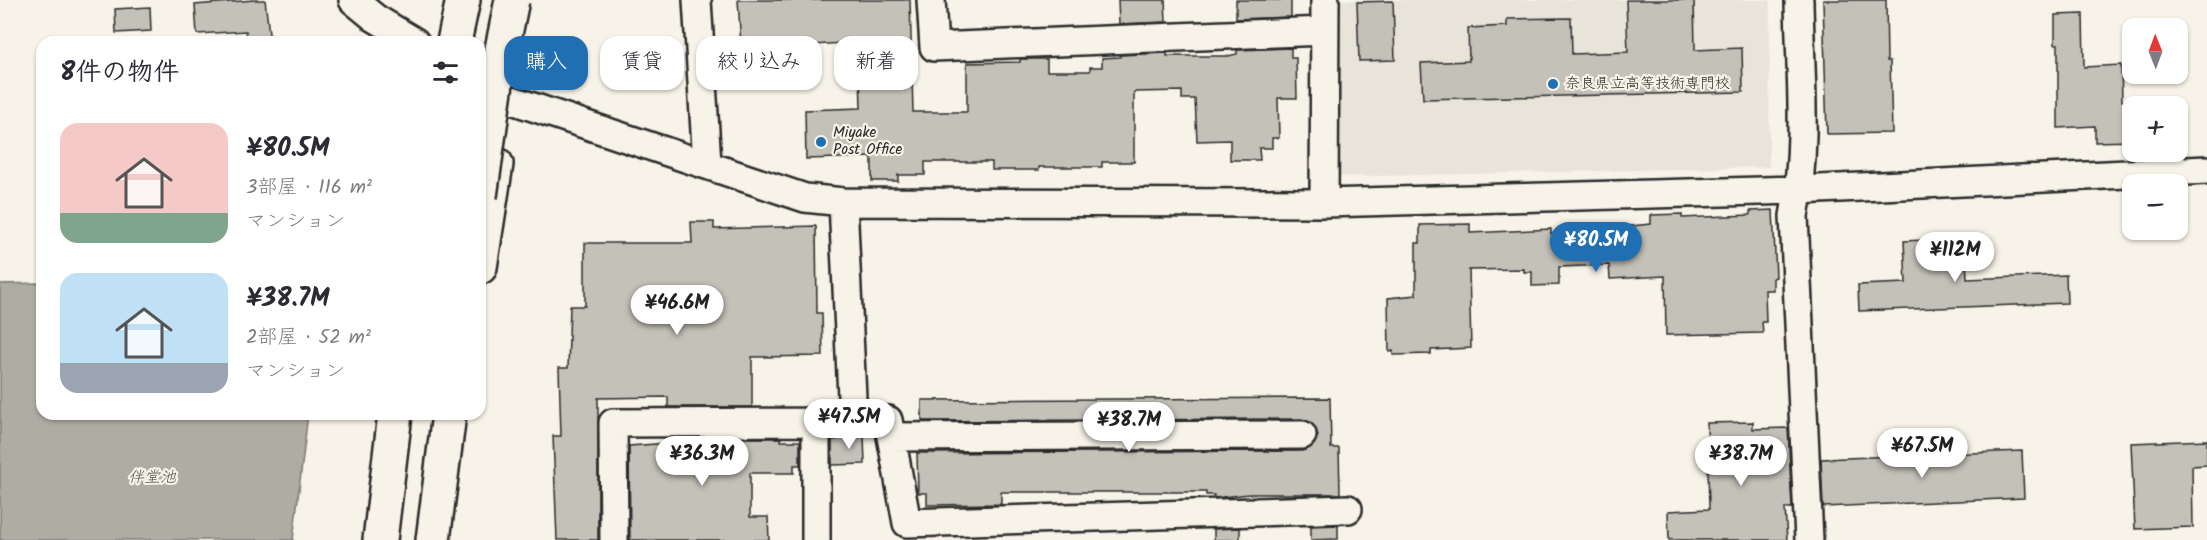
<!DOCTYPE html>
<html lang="ja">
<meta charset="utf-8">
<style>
body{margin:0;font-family:Kalam,"Klee One",sans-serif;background:#f7f7f7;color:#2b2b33;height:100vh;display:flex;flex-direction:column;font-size:22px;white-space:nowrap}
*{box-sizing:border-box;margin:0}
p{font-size:20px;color:#7c7c81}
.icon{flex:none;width:33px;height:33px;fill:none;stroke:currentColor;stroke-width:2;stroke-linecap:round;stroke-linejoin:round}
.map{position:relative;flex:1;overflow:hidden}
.panel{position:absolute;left:36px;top:36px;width:450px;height:384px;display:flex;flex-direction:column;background:#fff;border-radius:18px;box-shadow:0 2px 4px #0004}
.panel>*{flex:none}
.hud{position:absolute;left:504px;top:36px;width:570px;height:54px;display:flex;gap:12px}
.needle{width:39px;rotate:359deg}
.tools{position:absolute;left:2122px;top:18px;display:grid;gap:12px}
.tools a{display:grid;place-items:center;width:66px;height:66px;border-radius:12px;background:#fff;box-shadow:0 2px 4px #0004;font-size:30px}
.price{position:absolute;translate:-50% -51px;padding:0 14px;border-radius:21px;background:#fff;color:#222;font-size:20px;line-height:39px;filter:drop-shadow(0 2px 3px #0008)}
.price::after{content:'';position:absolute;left:50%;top:36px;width:18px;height:14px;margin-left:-9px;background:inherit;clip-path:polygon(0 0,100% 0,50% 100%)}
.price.selected{background:#1f6fb2;color:#fff}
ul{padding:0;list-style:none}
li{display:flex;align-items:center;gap:18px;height:150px;padding:0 24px}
li span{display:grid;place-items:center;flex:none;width:168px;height:120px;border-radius:18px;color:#555}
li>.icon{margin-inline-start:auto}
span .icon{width:72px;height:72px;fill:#fffc;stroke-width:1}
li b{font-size:26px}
h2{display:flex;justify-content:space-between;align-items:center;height:72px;padding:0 24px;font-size:26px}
.chip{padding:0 21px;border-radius:18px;background:#fff;box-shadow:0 2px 4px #0004;font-size:21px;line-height:54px}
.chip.selected{background:#1f6fb2;color:#fff}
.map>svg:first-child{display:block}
.built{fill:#e8e4da}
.water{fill:#afaca4;stroke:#7a7874;stroke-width:1.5}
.building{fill:#c4c1b9;stroke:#2b2b2b;stroke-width:1.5}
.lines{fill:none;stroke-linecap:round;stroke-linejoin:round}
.minor-casing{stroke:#2b2b2b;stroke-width:32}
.highway-casing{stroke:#2b2b2b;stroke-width:38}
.minor{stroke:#f7f3e8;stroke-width:27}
.highway{stroke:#f7f3e8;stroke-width:33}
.highway-bridge-casing{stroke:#2b2b2b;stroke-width:38;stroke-linecap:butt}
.highway-bridge{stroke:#f7f3e8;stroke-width:33}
.poi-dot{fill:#1f6fb2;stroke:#f7f3e8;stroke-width:2}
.labels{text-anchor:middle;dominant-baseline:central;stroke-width:4.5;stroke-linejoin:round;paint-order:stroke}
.poi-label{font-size:15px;fill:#2b2b2b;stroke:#f7f3e8;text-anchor:start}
.water-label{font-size:16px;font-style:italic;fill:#53524f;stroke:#f7f3e8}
</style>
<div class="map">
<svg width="2207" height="540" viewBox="0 0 2207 540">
<rect width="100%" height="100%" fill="#f7f3e8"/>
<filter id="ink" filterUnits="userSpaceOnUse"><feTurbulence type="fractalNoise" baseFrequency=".0167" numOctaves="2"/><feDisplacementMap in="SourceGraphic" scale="12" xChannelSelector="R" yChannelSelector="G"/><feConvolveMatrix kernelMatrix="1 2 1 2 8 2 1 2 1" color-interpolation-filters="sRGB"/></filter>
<g filter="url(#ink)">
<!-- built -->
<path class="built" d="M1338 0H1770L1769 167 1334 177Z"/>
<!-- water -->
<path class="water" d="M42 283V414H308L293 540H0V284Z"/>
<!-- building -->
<path class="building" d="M254 0H265L270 42H247L246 31 197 34 195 5Z
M738 0H910L913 112H967V63L1020 62V59H1047V71H1090V67H1102V58L1120 57V55L1167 53V56H1228L1237 54V50L1291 48V58H1296L1297 98H1278L1279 138H1272V148H1259L1260 160H1230V140L1197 141 1195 99H1182V91L1134 92V162H1102V167H1039V170H992V162H925V175H898V181H872V157L806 159 805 110 861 108 859 42 782 47V43L741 45Z
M1118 0H1165L1166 22 1119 24Z
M1236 0H1291V17L1236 19Z
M1626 0H1694L1695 50 1742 48 1743 92 1423 99 1421 63 1469 61 1468 28 1507 26V19L1571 18 1572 54 1628 52Z
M1823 0H1886L1887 61H1890L1892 133 1827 134Z
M1393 1 1395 60 1359 61 1357 2Z
M150 7 151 31 116 33 115 9Z
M2083 14 2084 67 2121 65 2122 101H2132L2133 141 2095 142V126L2058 128V44H2055V15Z
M1773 210 1776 277 1773 278V290H1765L1766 322H1762L1763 333 1666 335 1665 276 1610 279 1609 265 1559 267V285L1532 286V272H1524V269L1469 270 1471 348 1431 350V354L1393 355V351L1389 352 1388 298 1416 295V243H1420V225L1470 224V233L1551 229V234L1651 224V215L1682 214V218L1750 215V211Z
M691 222H714V229L816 226 817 313H822L823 356 752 357V407H668V397L598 398V540H557L553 436H561L559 368H568L570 306H585V243H692Z
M1965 238 1967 279 2066 275 2067 303 1859 311 1858 285 1906 283 1904 241Z
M1330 398 1331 448H1339L1340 494H1249L1214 498V495H1206V492H1001V504L927 505V493H918L917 453 1302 451 1310 448 1318 436 1315 427 1302 419 922 421V400Z
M1753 422V429L1788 428 1792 508H1785L1787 540H1669L1668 511 1709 509 1707 423Z
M864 435 865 464 832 465V440L838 439V436Z
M669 438H781V441H800V465H794V473H750V517H768L769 540H630L629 446 669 443Z
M2207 440V465L2192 466 2193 527 2135 529 2131 443Z
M2022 451 2024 498 1823 507 1821 459Z
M1338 525V539L1311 540V526Z
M1240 528V540H1214V529Z"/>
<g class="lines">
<!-- minor casing -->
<g class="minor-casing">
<path id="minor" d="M353 0 375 18 415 42
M697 0 707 164
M931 0 934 47 1324 31
M1799 0C1800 71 1808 146 1794 216L1809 540
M480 84 506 98 805 198 843 202 1324 203 1799 190 2207 170
M1324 203 1325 0
M853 419 888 420 907 523 1348 509
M891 437 1302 435
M614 540 613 423 816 422
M816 540V422L853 419 843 202"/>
</g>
<!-- highway casing -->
<g class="highway-casing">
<path id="highway" d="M454 42 463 0
M480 267 496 164
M380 540 395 414
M433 540 449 414"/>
</g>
<!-- minor -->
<use href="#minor" class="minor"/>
<!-- highway -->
<use href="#highway" class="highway"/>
<!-- highway-bridge casing -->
<g class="highway-bridge-casing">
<path id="highway-bridge" d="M480 196 498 69 512 0"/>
</g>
<!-- highway-bridge -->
<use href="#highway-bridge" class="highway-bridge"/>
</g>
</g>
<!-- markers -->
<g class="poi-dot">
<circle cx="1553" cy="84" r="6"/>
<circle cx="821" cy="142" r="6"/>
</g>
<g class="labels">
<!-- poi labels -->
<g class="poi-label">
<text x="1565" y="84">奈良県立高等技術専門校</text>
<text x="833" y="133">Miyake<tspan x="833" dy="17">Post Office</tspan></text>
</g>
<!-- water labels -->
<g class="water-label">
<text x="152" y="477">伴堂池</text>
</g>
</g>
</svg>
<div class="tools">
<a><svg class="needle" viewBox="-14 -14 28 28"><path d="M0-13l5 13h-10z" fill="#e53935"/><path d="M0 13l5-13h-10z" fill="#7c7c81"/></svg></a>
<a>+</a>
<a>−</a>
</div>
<b class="price selected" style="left:1596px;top:273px">¥80.5M</b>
<b class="price" style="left:1955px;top:283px">¥112M</b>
<b class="price" style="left:677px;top:336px">¥46.6M</b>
<b class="price" style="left:849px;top:450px">¥47.5M</b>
<b class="price" style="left:1129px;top:453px">¥38.7M</b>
<b class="price" style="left:1922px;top:479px">¥67.5M</b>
<b class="price" style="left:702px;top:487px">¥36.3M</b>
<b class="price" style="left:1741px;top:487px">¥38.7M</b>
<div class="hud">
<a class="chip selected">購入</a>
<a class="chip">賃貸</a>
<a class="chip">絞り込み</a>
<a class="chip">新着</a>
</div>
<section class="panel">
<h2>8件の物件<svg class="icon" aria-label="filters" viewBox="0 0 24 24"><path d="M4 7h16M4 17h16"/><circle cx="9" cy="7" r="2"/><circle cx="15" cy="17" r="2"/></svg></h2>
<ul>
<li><span style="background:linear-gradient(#f6c9c9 75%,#7fa58c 0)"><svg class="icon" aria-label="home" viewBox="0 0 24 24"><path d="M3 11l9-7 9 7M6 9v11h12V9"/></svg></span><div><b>¥80.5M</b><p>3部屋 · 116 m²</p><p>マンション</p></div></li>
<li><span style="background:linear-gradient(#bfe0f5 75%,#9aa5b1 0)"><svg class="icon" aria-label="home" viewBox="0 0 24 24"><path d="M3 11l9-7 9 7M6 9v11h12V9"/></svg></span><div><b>¥38.7M</b><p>2部屋 · 52 m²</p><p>マンション</p></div></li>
</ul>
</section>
</div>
